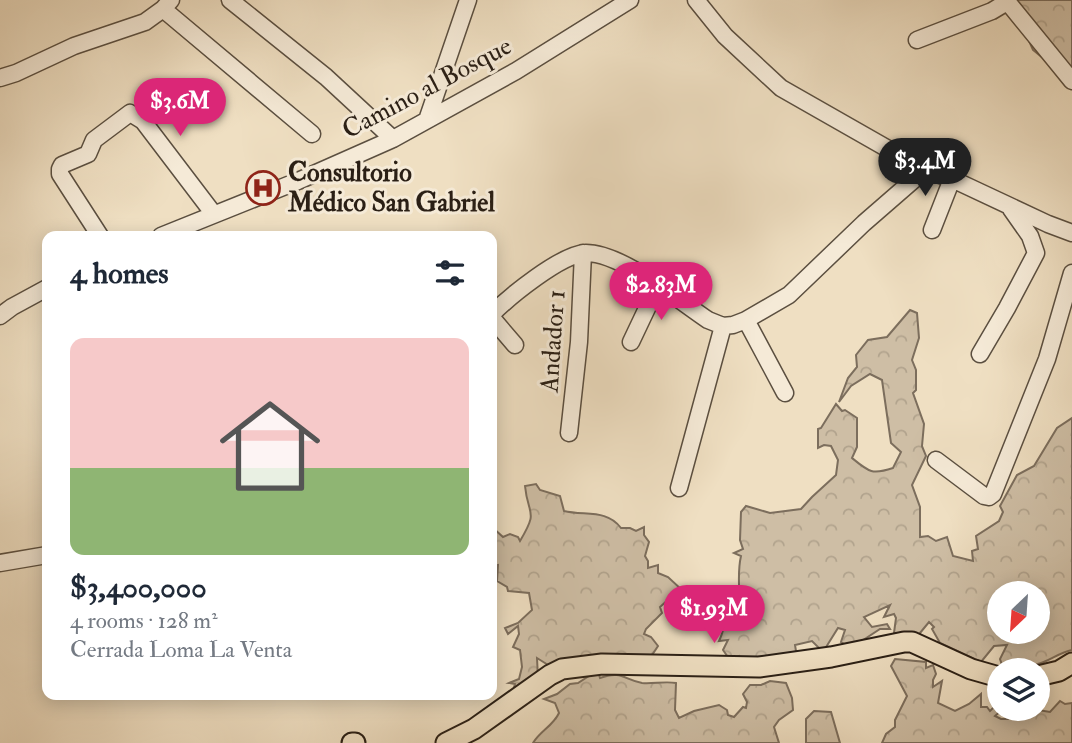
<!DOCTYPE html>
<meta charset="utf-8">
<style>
body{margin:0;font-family:"IM FELL Double Pica",serif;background:#f6f6f7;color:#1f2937;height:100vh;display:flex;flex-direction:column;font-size:26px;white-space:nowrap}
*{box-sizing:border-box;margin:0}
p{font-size:23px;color:#747a83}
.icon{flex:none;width:38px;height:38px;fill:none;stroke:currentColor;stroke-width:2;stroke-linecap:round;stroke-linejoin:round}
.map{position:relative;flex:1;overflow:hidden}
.details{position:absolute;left:42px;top:231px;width:455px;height:469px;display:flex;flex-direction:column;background:#fff;border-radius:14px;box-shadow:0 4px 18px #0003}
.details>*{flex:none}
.needle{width:46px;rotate:205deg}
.tools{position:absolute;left:987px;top:581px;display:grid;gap:14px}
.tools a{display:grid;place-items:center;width:63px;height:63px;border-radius:50%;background:#fff;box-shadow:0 4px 18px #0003;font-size:35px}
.price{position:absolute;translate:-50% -60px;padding:0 16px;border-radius:24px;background:#db2777;color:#fff;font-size:23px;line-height:46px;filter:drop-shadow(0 2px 4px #0008)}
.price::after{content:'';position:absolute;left:50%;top:42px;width:21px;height:16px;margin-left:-10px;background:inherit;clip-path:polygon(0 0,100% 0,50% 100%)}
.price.on{background:#222;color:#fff}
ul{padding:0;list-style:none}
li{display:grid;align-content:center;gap:14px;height:371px;padding:0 28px}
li+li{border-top:2px solid #e0e1e3}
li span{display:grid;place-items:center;height:217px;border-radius:14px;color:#555}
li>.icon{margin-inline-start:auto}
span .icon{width:126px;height:126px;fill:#fffc;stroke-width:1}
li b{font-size:30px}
h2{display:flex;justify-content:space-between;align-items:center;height:84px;padding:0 28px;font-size:30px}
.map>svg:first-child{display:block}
.forest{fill:url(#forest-crowns);stroke:#7c6e5d;stroke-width:2;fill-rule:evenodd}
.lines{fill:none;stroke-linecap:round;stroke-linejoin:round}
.minor-casing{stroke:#5b4f40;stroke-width:19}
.major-casing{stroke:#2a1f15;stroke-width:23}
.minor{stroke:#f5ead7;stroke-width:16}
.major{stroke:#efdfc2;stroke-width:19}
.labels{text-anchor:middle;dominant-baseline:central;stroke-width:6;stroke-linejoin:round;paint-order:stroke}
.street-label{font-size:26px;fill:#2a1f15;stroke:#f5ead7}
.poi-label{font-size:26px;font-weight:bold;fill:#2a1f15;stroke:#f5ead7;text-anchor:start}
</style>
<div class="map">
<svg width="1072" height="743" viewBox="0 0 1072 743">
<defs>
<pattern id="forest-crowns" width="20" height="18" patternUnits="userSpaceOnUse" patternTransform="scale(1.75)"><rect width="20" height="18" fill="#cebea5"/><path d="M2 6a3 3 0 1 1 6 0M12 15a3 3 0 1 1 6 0" fill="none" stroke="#b1a38d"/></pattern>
</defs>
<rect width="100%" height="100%" fill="#efdfc2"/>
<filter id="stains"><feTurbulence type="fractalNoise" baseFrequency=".00286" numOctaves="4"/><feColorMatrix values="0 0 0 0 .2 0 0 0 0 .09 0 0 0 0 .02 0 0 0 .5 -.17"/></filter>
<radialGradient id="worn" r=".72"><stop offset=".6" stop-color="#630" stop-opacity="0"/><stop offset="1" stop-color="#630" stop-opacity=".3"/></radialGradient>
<!-- forest -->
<path class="forest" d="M998 0H1072V82L1033 50 1026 34Z
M910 310 917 313 919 338 912 360 916 370V390L913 393 924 424 922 446 926 456 912 485 920 507V537L928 536 936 541 947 537 953 556 973 561 972 551 978 549 976 536 999 521 1003 512 1000 506 1017 475 1034 466 1057 428 1072 418V650C1062 652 1055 657 1046 661 1033 668 1017 667 1002 665L1000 659 1007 645 994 646 981 662 940 643 932 629 934 627 929 622 920 633 919 645 894 633 896 618 894 614 884 617 890 605 864 617 872 627 887 624 890 629H880L851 648 841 642 845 630 838 628 823 652 812 641 795 645 797 657 741 662 739 656 730 660 723 650 728 640 719 641C727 626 723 609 739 603 740 586 737 573 741 556L734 553 743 549 740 540 741 512 746 506 770 513 801 509 812 497 836 475 838 460 831 446 824 445 818 448V429L821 428 836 404 842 411 845 410 857 418V447L852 458C869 472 872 475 893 468L901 452 891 443 882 380 870 374 851 386 839 402 848 378 857 367 856 355 868 340 887 337ZM999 593H1038V632H999Z
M536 484 540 490 560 496 564 511C585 516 607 509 621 528H630L636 531 644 527V535L649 542 645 556 648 561V568L658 565V573L668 577 682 590 674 598H670L660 607 662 613 646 629 644 634 651 637 658 646 650 658 598 671 600 678C622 670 624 680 642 683 653 684 665 681 676 683L675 710 679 718 694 711 719 705 727 710 728 715 734 717 743 707 746 708 747 702 743 694 750 685H761L770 681 786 683 792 698 793 710 779 720 774 727 779 743H533C540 731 553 726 559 713L555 703 544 699 557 694 570 684 578 683 595 672 553 668 537 658 538 678 512 694 515 684 509 683 519 679 522 667 520 650 513 647 519 634 518 626 508 634 505 628 518 623 532 610 529 593 508 591 507 587 497 581 498 565 492 566V527L503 537 510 534 518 537 520 541C539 509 528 517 525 486Z
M895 659 926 662V668L933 665 936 674 933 680V687L942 681 938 703 955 711 969 704 981 694V707H987L990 711 997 704 1002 710 995 716 1001 719H1008L1018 709H1038V699L1043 701 1038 710 1050 712 1060 701 1065 704 1072 703V743H882L886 734 895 727V720L907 696 891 666Z
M814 711 831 712 840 743H806V719Z"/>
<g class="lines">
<!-- minor casing -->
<g class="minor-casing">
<path id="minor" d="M230 0 326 77 393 139
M696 0 725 36 781 88 925 170 952 179 1048 224 1072 233
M1006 0 1072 81
M163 9 312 134
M917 40 992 11 1007 2
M0 78 16 73 74 46 145 22 163 9 171 0
M427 120 468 0
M932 230 952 179
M100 236 60 174V169L62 165 88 154 94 140 130 113 143 121 213 213
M161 236 298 181 393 139 516 71 630 0
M492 314C509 297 561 254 586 253 622 253 678 300 708 320L723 326 733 325 746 320 789 295 864 223 925 170
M0 316 12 307 47 288
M492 318 515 345
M746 320 785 393
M631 342 658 285
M980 354 1007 308 1036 253 1030 236 1011 209
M569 433 579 342 583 253
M936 460 984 496 989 497 993 494 1047 359 1072 273
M679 488 723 326
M0 563 47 555"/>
</g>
<!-- major casing -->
<g class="major-casing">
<path id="major" d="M1038 676 1059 671 1072 663
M352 743H355
M446 743 474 729 550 675 562 669 602 664 759 667 831 657 904 642H912L971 669 999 677"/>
</g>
<!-- minor -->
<use href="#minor" class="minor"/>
<!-- major -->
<use href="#major" class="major"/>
</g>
<!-- icons -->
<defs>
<g id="hospital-ring" transform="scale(1.75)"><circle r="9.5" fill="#f5ead7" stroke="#8f2418" stroke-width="1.5"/><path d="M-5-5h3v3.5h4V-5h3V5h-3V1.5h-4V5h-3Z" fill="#8f2418"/></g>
</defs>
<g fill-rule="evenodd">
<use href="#hospital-ring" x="263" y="188"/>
</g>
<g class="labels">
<!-- street labels -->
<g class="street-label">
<text transform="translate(427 88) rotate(-28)">Camino al Bosque</text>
<text transform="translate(553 341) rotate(-86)">Andador 1</text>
</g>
<!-- poi labels -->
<g class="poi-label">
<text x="288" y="173">Consultorio<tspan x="288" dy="30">Médico San Gabriel</tspan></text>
</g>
</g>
<rect width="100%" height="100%" filter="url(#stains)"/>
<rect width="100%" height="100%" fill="url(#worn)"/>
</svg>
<div class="tools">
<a><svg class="needle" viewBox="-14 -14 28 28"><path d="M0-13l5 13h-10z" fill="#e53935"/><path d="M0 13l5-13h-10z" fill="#747a83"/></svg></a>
<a><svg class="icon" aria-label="layers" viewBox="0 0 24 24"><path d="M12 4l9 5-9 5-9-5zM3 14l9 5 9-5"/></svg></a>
</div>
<b class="price" style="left:180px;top:138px">$3.6M</b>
<b class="price on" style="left:925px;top:198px">$3.4M</b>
<b class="price" style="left:661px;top:322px">$2.83M</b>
<b class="price" style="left:714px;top:645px">$1.93M</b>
<section class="details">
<h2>4 homes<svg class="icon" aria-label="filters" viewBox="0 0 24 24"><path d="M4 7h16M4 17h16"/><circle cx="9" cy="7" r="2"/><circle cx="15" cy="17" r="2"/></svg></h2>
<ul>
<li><span style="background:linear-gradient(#f6c9c9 60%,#8fb573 0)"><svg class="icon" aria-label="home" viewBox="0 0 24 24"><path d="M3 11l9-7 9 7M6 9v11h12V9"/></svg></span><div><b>$3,400,000</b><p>4 rooms · 128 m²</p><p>Cerrada Loma La Venta</p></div></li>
</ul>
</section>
</div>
